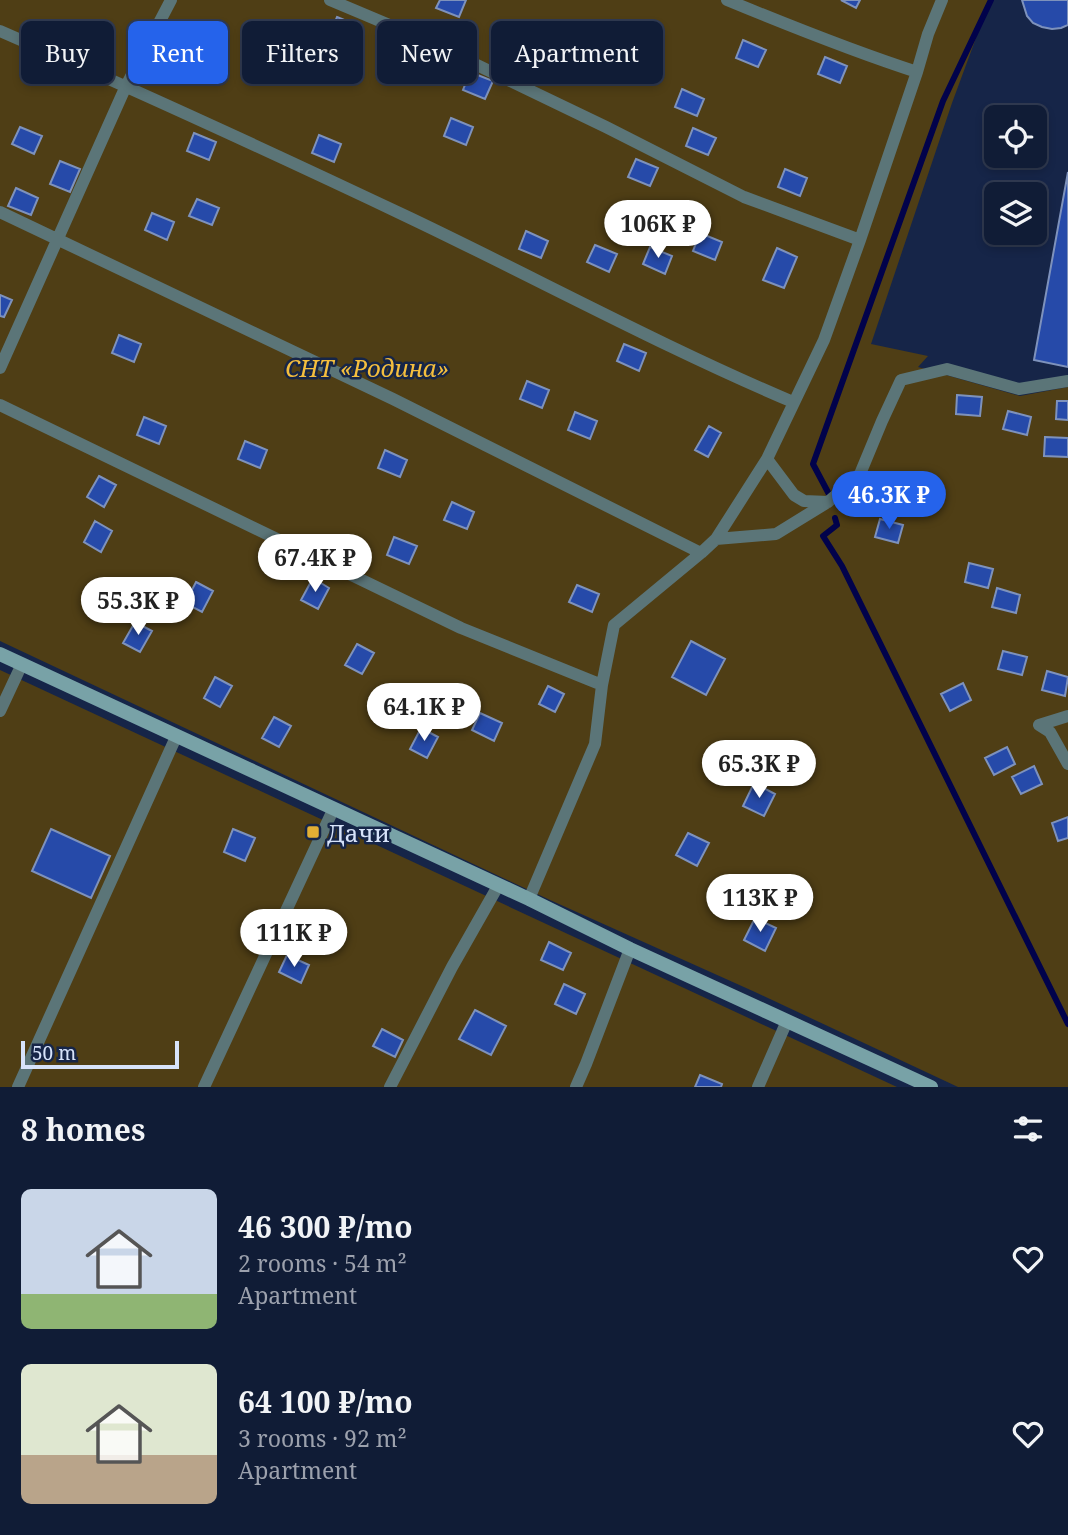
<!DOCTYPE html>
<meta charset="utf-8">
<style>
body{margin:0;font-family:"Noto Serif",serif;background:#19253e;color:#f1f3f6;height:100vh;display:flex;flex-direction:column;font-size:26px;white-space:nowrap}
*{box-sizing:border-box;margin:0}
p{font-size:23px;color:#9ca1ad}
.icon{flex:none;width:38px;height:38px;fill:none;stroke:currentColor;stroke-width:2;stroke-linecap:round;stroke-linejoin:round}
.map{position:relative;height:1087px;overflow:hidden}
.details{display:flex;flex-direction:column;background:#101c36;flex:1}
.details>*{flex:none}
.top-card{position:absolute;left:21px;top:21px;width:700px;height:63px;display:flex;gap:14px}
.buttons{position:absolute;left:984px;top:105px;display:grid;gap:14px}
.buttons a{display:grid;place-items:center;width:63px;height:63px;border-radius:10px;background:#101c36;box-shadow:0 4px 10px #0003,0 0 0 2px #303a51;font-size:35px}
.scale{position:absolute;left:21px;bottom:18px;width:158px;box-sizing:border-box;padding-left:7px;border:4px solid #d7e3fa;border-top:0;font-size:19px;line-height:24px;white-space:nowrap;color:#d7e3fa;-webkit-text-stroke:5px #162548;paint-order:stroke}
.price{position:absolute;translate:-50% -60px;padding:0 16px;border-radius:24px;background:#fff;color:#222;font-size:23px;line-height:46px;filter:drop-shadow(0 2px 4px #0008)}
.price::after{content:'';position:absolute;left:50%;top:42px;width:21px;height:16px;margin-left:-10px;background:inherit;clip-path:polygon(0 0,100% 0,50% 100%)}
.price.selected{background:#2563eb;color:#fff}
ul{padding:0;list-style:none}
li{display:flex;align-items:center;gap:21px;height:175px;padding:0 21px}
li span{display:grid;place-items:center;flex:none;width:196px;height:140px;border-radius:10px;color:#555}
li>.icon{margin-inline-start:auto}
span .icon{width:84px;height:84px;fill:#fffc;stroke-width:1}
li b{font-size:30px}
h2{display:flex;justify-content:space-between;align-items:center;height:84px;padding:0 21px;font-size:30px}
.chip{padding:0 24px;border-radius:10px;background:#101c36;box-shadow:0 4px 10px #0003,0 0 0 2px #303a51;font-size:24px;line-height:63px}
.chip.selected{background:#2563eb;color:#fff}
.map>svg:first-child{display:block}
.green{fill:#4f3e15}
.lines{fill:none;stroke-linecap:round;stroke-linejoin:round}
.stream{stroke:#01024b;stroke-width:6}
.building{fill:#264aa9;stroke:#7e92bc;stroke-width:2}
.lane{stroke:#5b7578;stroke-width:12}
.secondary{stroke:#78a2a7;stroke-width:14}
.poi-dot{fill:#e2af34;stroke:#162548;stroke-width:2.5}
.labels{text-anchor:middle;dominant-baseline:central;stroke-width:5;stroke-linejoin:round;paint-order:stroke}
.park-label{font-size:24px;font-style:italic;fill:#f4be3e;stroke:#162548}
.poi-label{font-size:24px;fill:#d7e3fa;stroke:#162548;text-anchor:start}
</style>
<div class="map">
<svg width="1068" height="1087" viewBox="0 0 1068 1087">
<rect width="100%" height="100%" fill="#162548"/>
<!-- green -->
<path class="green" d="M0 0H990L952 103 871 344 928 356 918 367 1020 396 1068 387V1087H958L755 992 550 900 0 641Z
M0 670 897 1087H0Z"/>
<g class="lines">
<!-- stream -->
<path class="stream" d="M830 496 813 464 943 101 991 0
M835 518 837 525 823 536 842 566 1068 1024"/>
</g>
<!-- building -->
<path class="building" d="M440 0H466L459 17 436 8Z
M841 0H860L856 8Z
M1022 0H1068V25L1061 28 1052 29 1042 27 1033 23 1027 16Z
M337 17 359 26 352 43 330 34Z
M558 29 580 38 573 56 551 47Z
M743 40 766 50 758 67 736 58Z
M825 57 847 66 840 83 818 74Z
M470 72 493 81 485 99 463 90Z
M682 89 704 99 697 116 675 107Z
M451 118 473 127 466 145 444 136Z
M20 127 42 136 34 154 12 144Z
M693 128 716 138 708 155 686 146Z
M194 133 216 142 209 160 187 151Z
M319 135 341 144 334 162 312 153Z
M636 159 658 168 650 186 628 177Z
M60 161 80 169 70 192 50 184Z
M785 169 807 178 800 196 778 187Z
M1068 172V367L1034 360Z
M16 188 38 198 31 215 8 206Z
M197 199 219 208 212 225 189 216Z
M152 213 174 222 167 240 145 230Z
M526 231 548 241 541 258 519 249Z
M700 233 722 242 715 260 693 251Z
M595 245 617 254 609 272 587 262Z
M650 247 672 256 665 274 643 264Z
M777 248 797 257 784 288 763 280Z
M0 295 12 300 4 317 0 316Z
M119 335 141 344 134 362 112 353Z
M624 344 646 353 639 371 617 361Z
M527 381 549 390 542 408 520 399Z
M957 395 982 397 980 416 956 414Z
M1057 401H1068V420L1056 419Z
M1008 411 1031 417 1027 435 1003 429Z
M575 412 597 421 590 439 568 430Z
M144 417 166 426 159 444 137 435Z
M709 426 721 433 708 457 695 450Z
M1045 437 1068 438V457L1044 456Z
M245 441 267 450 260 468 238 459Z
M385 450 407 460 400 477 378 468Z
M99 476 116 485 104 507 87 497Z
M885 484 908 490 904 508 880 503Z
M452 502 474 512 467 529 444 520Z
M880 519 903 525 898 543 875 537Z
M95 521 112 531 101 552 84 542Z
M394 537 417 546 409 564 387 555Z
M969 563 993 569 988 588 965 582Z
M313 578 329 588 318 609 301 600Z
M196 582 213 591 202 612 185 603Z
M577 585 599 594 592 612 569 602Z
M997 588 1020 595 1016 613 992 607Z
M135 622 152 631 140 652 123 643Z
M691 641 725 659 706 695 672 677Z
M357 644 374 653 362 674 345 665Z
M1003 651 1027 657 1022 675 998 669Z
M1047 671 1068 677 1065 696 1042 690Z
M215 677 232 686 220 707 204 698Z
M963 683 971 700 950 711 941 694Z
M548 686 564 694 555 712 539 704Z
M480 713 502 723 494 741 472 730Z
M274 717 291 726 279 747 262 738Z
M421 728 438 737 427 758 410 749Z
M1007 747 1015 764 994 775 985 758Z
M1034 766 1042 784 1021 794 1012 777Z
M754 783 775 794 764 816 743 806Z
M1068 817V838L1058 841 1052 823Z
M51 829 110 856 91 898 32 871Z
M233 829 255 838 245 861 224 852Z
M688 833 709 843 697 866 676 855Z
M755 918 776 928 765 951 744 940Z
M549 942 571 953 563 970 541 960Z
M287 955 309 965 301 983 279 972Z
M564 984 585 994 576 1014 555 1004Z
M475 1010 506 1026 491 1055 459 1039Z
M382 1029 403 1040 395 1057 373 1046Z
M700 1075 722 1084 721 1087H695Z"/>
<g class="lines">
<!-- lane -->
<path class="lane" d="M330 0 425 40 606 127 744 197 860 240
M727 0C790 26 852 51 917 72
M0 31C138 91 275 154 410 218 538 279 663 347 793 402
M0 212 393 399 701 553
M0 368 126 86 171 0
M0 405 461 628 602 685
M767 459 794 495 804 501 828 502
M716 539 776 534 828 502 860 474 882 421 901 380 947 369 1019 389 1068 381
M0 711 22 664
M1039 725 1050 732 1068 764
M1039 725 1068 716
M529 899 595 744 602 685 614 625 701 553 716 539 767 459 824 340 860 240 917 72 928 34 942 0
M18 1087 176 737
M204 1087 333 810
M390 1087 452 967 498 886
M576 1087 586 1064 630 949
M758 1087 787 1021"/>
<!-- secondary -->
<path class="secondary" d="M0 654 529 899 630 949 931 1087"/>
</g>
<!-- markers -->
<rect class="poi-dot" x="306" y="825" width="14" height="14" rx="3.5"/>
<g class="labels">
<!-- park labels -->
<g class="park-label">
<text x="367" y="367">СНТ «Родина»</text>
</g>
<!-- poi labels -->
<g class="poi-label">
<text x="327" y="832">Дачи</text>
</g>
</g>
</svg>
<div class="buttons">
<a><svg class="icon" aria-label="locate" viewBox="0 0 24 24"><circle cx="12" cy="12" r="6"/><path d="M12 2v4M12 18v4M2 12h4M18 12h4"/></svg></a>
<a><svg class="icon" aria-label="layers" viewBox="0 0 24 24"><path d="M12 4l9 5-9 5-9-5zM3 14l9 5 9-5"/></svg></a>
</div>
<div class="scale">50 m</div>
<b class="price" style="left:658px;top:260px">106K ₽</b>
<b class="price selected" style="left:889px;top:531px">46.3K ₽</b>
<b class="price" style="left:315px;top:594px">67.4K ₽</b>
<b class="price" style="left:138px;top:637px">55.3K ₽</b>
<b class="price" style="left:424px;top:743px">64.1K ₽</b>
<b class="price" style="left:759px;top:800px">65.3K ₽</b>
<b class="price" style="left:760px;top:934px">113K ₽</b>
<b class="price" style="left:294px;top:969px">111K ₽</b>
<div class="top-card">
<a class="chip">Buy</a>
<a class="chip selected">Rent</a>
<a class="chip">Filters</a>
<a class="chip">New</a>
<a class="chip">Apartment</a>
</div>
</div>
<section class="details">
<h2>8 homes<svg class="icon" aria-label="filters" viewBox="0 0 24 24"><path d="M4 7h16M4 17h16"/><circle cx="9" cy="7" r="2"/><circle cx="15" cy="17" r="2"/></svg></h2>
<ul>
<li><span style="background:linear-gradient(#c9d6e8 75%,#8fb573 0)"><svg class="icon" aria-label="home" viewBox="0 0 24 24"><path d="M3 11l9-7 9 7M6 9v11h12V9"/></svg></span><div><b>46 300 ₽/mo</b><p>2 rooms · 54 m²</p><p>Apartment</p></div><svg class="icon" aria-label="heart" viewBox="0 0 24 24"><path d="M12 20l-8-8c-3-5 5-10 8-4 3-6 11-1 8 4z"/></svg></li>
<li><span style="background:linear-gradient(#dfe7d0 65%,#b9a48a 0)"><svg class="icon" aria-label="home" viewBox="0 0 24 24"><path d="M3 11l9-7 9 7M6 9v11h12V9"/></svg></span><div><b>64 100 ₽/mo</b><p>3 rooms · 92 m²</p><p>Apartment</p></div><svg class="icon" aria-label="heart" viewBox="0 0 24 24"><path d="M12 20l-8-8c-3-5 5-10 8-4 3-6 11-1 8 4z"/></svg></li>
</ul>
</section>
